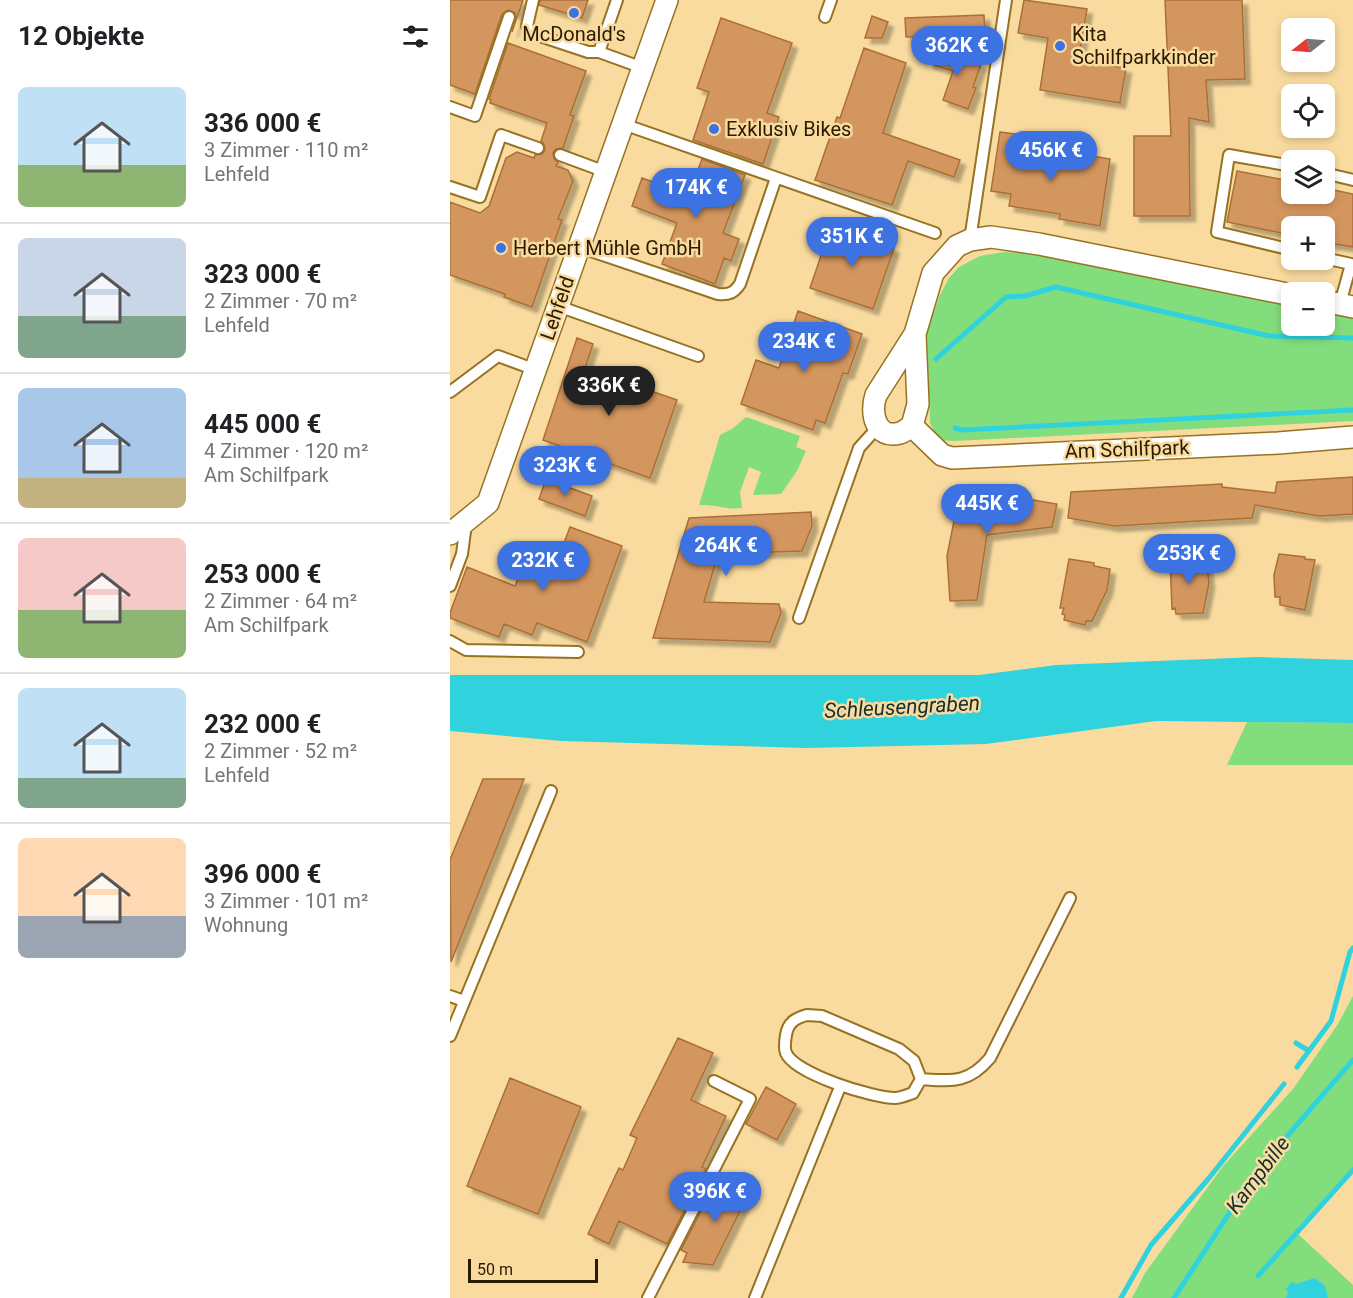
<!DOCTYPE html>
<html lang="de">
<meta charset="utf-8">
<style>
body{margin:0;font-family:Roboto,sans-serif;background:#f6f6f6;color:#202124;height:100vh;display:flex;flex-direction:column;font-size:22px;white-space:nowrap}
*{box-sizing:border-box;margin:0}
p{font-size:20px;color:#757577}
.icon{flex:none;width:33px;height:33px;fill:none;stroke:currentColor;stroke-width:2;stroke-linecap:round;stroke-linejoin:round}
.map{position:relative;flex:1;overflow:hidden}
.sheet{display:flex;flex-direction:column;background:#fff;width:450px}
.sheet>*{flex:none}
.needle{width:39px;rotate:253deg}
.tools{position:absolute;left:831px;top:18px;display:grid;gap:12px}
.tools a{display:grid;place-items:center;width:54px;height:54px;border-radius:9px;background:#fff;box-shadow:0 3px 9px #0003;font-size:30px}
.scale{position:absolute;left:18px;bottom:15px;width:130px;box-sizing:border-box;padding-left:6px;border:3px solid #291a00;border-top:0;font-size:16px;line-height:21px;white-space:nowrap;color:#291a00;-webkit-text-stroke:4px #fadb9f;paint-order:stroke}
.price{position:absolute;translate:-50% -51px;padding:0 14px;border-radius:21px;background:#3c72e1;color:#fff;font-size:20px;line-height:39px;filter:drop-shadow(0 2px 3px #0008)}
.price::after{content:'';position:absolute;left:50%;top:36px;width:18px;height:14px;margin-left:-9px;background:inherit;clip-path:polygon(0 0,100% 0,50% 100%)}
.price.active{background:#222;color:#fff}
ul{padding:0;list-style:none}
li{display:flex;align-items:center;gap:18px;height:150px;padding:0 18px}
li+li{border-top:2px solid #e0e0e0}
li span{display:grid;place-items:center;flex:none;width:168px;height:120px;border-radius:9px;color:#555}
li>.icon{margin-inline-start:auto}
span .icon{width:72px;height:72px;fill:#fffc;stroke-width:1}
li b{font-size:26px}
h2{display:flex;justify-content:space-between;align-items:center;height:72px;padding:0 18px;font-size:26px}
main{display:flex;flex:1;min-height:0}
.map>svg:first-child{display:block}
.green{fill:#82dd7c}
.water{fill:#30d2de}
.lines{fill:none;stroke-linecap:round;stroke-linejoin:round}
.stream{stroke:#30d2de;stroke-width:5}
.building{fill:#d4965e;stroke:#aa6f36;stroke-width:1.5;filter:url(#shadow)}
.lane-casing{stroke:#977222;stroke-width:14}
.street-casing{stroke:#977222;stroke-width:24}
.lane{stroke:#fff;stroke-width:10}
.street{stroke:#fff;stroke-width:21}
.poi-dot{fill:#3c72e1;stroke:#fadb9f;stroke-width:2}
.labels{text-anchor:middle;dominant-baseline:central;stroke-width:5;stroke-linejoin:round;paint-order:stroke}
.poi-label{font-size:20px;fill:#291a00;stroke:#fadb9f;text-anchor:start}
.street-label{font-size:20px;fill:#291a00;stroke:#fadb9f}
.water-label{font-size:21px;font-style:italic;fill:#113134;stroke:#fadb9f}
</style>
<main>
<section class="sheet">
<h2>12 Objekte<svg class="icon" aria-label="filters" viewBox="0 0 24 24"><path d="M4 7h16M4 17h16"/><circle cx="9" cy="7" r="2"/><circle cx="15" cy="17" r="2"/></svg></h2>
<ul>
<li><span style="background:linear-gradient(#bfe0f5 65%,#8fb573 0)"><svg class="icon" aria-label="home" viewBox="0 0 24 24"><path d="M3 11l9-7 9 7M6 9v11h12V9"/></svg></span><div><b>336 000 €</b><p>3 Zimmer · 110 m²</p><p>Lehfeld</p></div></li>
<li><span style="background:linear-gradient(#c9d6e8 65%,#7fa58c 0)"><svg class="icon" aria-label="home" viewBox="0 0 24 24"><path d="M3 11l9-7 9 7M6 9v11h12V9"/></svg></span><div><b>323 000 €</b><p>2 Zimmer · 70 m²</p><p>Lehfeld</p></div></li>
<li><span style="background:linear-gradient(#a9c7e8 75%,#c2b280 0)"><svg class="icon" aria-label="home" viewBox="0 0 24 24"><path d="M3 11l9-7 9 7M6 9v11h12V9"/></svg></span><div><b>445 000 €</b><p>4 Zimmer · 120 m²</p><p>Am Schilfpark</p></div></li>
<li><span style="background:linear-gradient(#f6c9c9 60%,#8fb573 0)"><svg class="icon" aria-label="home" viewBox="0 0 24 24"><path d="M3 11l9-7 9 7M6 9v11h12V9"/></svg></span><div><b>253 000 €</b><p>2 Zimmer · 64 m²</p><p>Am Schilfpark</p></div></li>
<li><span style="background:linear-gradient(#bfe0f5 75%,#7fa58c 0)"><svg class="icon" aria-label="home" viewBox="0 0 24 24"><path d="M3 11l9-7 9 7M6 9v11h12V9"/></svg></span><div><b>232 000 €</b><p>2 Zimmer · 52 m²</p><p>Lehfeld</p></div></li>
<li><span style="background:linear-gradient(#ffd9b3 65%,#9aa5b1 0)"><svg class="icon" aria-label="home" viewBox="0 0 24 24"><path d="M3 11l9-7 9 7M6 9v11h12V9"/></svg></span><div><b>396 000 €</b><p>3 Zimmer · 101 m²</p><p>Wohnung</p></div></li>
</ul>
</section>
<div class="map">
<svg width="903" height="1298" viewBox="0 0 903 1298">
<defs>
<filter id="shadow"><feDropShadow dx="5.5" dy="5.5" stdDeviation="1.5" flood-color="#0004"/></filter>
</defs>
<rect width="100%" height="100%" fill="#fadb9f"/>
<!-- green -->
<path class="green" d="M554 252 582 254 841 305 842 326H874L875 312 903 318V421L504 441 488 440 480 423 477 332 490 295 499 278 509 267 530 256Z
M296 417 350 436 346 447 356 451 347 471 331 494 303 495 311 472 299 467 290 492 292 508C276 510 265 504 249 505L270 435 282 429Z
M797 722 903 723V765H777Z
M903 996V1170L847 1233 903 1285V1298H878L865 1279 846 1284 836 1298H682L695 1273 774 1165 843 1089 888 1024Z"/>
<!-- water -->
<path class="water" d="M808 657 903 660V723L706 721 536 744 357 748 112 741 0 731V675H529L606 665Z
M865 1278 875 1286 878 1298H836L838 1293 836 1289 841 1282 846 1284Z"/>
<g class="lines">
<!-- stream -->
<path class="stream" d="M486 359 556 297 575 296 606 287 819 336 903 338
M505 428 513 430 903 410
M846 1043 859 1051
M847 1067 881 1021 900 952 903 948
M808 1276 903 1170
M671 1298 701 1245 759 1178 834 1084
M724 1298 806 1172 903 1060"/>
</g>
<!-- building -->
<path class="building" d="M0 0H73L62 32 66 19 65 13 58 10 52 14 25 94 0 85Z
M90 0H138L132 18 89 5Z
M574 0 637 9 628 61 676 68 670 103 590 90 598 38 568 33Z
M715 0H792L795 79 756 80 759 122 739 118 740 216H684V136H721Z
M534 15 535 34 456 37 455 18Z
M422 16 438 22 432 38H415Z
M271 18 342 43 317 113 329 117 313 164 243 140 259 92 247 88Z
M58 43 136 71 120 115 124 116 113 148 106 149 103 153 104 159 108 162 106 166 118 170 123 181 108 219 112 220 82 307 54 297 55 294 0 275V202L30 213 39 206 56 158 67 152 84 158 85 155 92 154 95 150 94 144 91 141 97 123 40 103 41 100 39 99Z
M483 47 531 64 523 87 526 88 518 109 493 100 503 71 478 63Z
M414 48 456 63 433 133 510 160 504 177 458 161 442 205 365 180 387 117 390 118Z
M550 132 580 136 576 163 617 169 620 152 660 159 650 226 609 219 610 214 559 206 561 194 541 191Z
M252 159 295 175 273 233 289 239 281 261 274 258 265 284 212 264 227 223 182 206 192 178 239 195Z
M787 171 841 181 839 194H874V188L903 194V247L874 242V226H842V232L832 230 831 233 777 222Z
M381 226 444 248 423 309 360 288Z
M348 311 412 334 398 374 393 373 375 423 366 420 363 430 291 404 306 360 329 368Z
M127 338 143 344 135 368 227 400 200 478 93 440Z
M903 477V514L869 516 805 505 802 518 664 526 618 518 621 492 772 484V487L825 493 827 482Z
M96 479 142 496 135 516 89 499Z
M565 494 566 497 607 504 602 527 537 535 527 600 500 601 497 556 509 496Z
M361 512 362 526 352 551 268 554 254 602 329 604 331 613 320 642 203 638 239 518Z
M120 527 172 546 137 642 87 623 82 635 54 624 49 637 0 618V613L17 567 65 586 75 562 103 573Z
M829 554 855 557V559L865 560 855 610 830 605V597H825L824 575Z
M748 557V559L756 558 759 583 753 613 726 614 725 608 722 609 720 559Z
M619 559 644 563V566L660 569 657 590 642 621H636L635 625 614 620 615 615 612 614 614 608H610Z
M33 779H74L1 962 0 860Z
M228 1038 263 1053 241 1100 276 1116 252 1167 256 1169 217 1244 169 1221 159 1244 138 1234 169 1168 173 1170 187 1138 180 1135Z
M60 1078 131 1107 88 1214 17 1186Z
M316 1087 346 1104 327 1140 296 1124Z
M269 1176 300 1191 263 1265 233 1262 237 1253 231 1250Z"/>
<g class="lines">
<!-- lane casing -->
<g class="lane-casing">
<path id="lane" d="M83 0 77 26 81 33 138 52H149
M167 0 149 52 193 68
M375 17 381 0
M0 107 25 116 59 17
M173 124 485 233
M110 155 156 172
M842 166 779 155 767 232 842 250
M874 173 903 180
M0 187 30 197 51 135 88 148
M520 240 556 0
M129 247 268 294C279 295 284 293 290 284L326 178
M874 258 901 264 890 304
M108 306 248 356
M0 392 48 356 86 370
M0 586 12 554 16 524
M349 618 409 448 428 427
M0 641 16 650 128 652
M0 996 14 1001
M357 1015 372 1016 449 1049 464 1061 471 1079 463 1093C457 1095 451 1098 445 1098 423 1098 345 1074 336 1053 334 1048 335 1041 336 1035 338 1022 346 1018 357 1015Z
M0 1036 101 791
M471 1079C502 1081 518 1084 540 1058L620 898
M198 1298 300 1099 264 1081
M305 1298 390 1087"/>
</g>
<!-- street casing -->
<g class="street-casing">
<path id="street" d="M874 301 903 307
M465 334 468 404 462 426C458 428 454 432 450 433 425 440 420 412 426 395L465 334 483 273 507 246 520 240 541 237 589 244 842 295
M462 426 492 455 502 458 828 443 903 437
M0 534 38 503 217 0"/>
</g>
<!-- lane -->
<use href="#lane" class="lane"/>
<!-- street -->
<use href="#street" class="street"/>
</g>
<!-- markers -->
<g class="poi-dot">
<circle cx="124" cy="13" r="6"/>
<circle cx="610" cy="46" r="6"/>
<circle cx="264" cy="129" r="6"/>
<circle cx="51" cy="248" r="6"/>
</g>
<g class="labels">
<!-- poi labels -->
<g class="poi-label">
<text x="124" y="34" text-anchor="middle">McDonald's</text>
<text x="622" y="34">Kita<tspan x="622" dy="23">Schilfparkkinder</tspan></text>
<text x="276" y="129">Exklusiv Bikes</text>
<text x="63" y="248">Herbert Mühle GmbH</text>
</g>
<!-- street labels -->
<g class="street-label">
<text transform="translate(107 308) rotate(-71)">Lehfeld</text>
<text transform="translate(677 449) rotate(-2)">Am Schilfpark</text>
</g>
<!-- water labels -->
<g class="water-label">
<text transform="translate(452 707) rotate(-3)">Schleusengraben</text>
<text transform="translate(808 1175) rotate(-53)">Kampbille</text>
</g>
</g>
</svg>
<div class="tools">
<a><svg class="needle" viewBox="-14 -14 28 28"><path d="M0-13l5 13h-10z" fill="#e53935"/><path d="M0 13l5-13h-10z" fill="#757577"/></svg></a>
<a><svg class="icon" aria-label="locate" viewBox="0 0 24 24"><circle cx="12" cy="12" r="6"/><path d="M12 2v4M12 18v4M2 12h4M18 12h4"/></svg></a>
<a><svg class="icon" aria-label="layers" viewBox="0 0 24 24"><path d="M12 4l9 5-9 5-9-5zM3 14l9 5 9-5"/></svg></a>
<a>+</a>
<a>−</a>
</div>
<div class="scale">50 m</div>
<b class="price" style="left:507px;top:77px">362K €</b>
<b class="price" style="left:601px;top:182px">456K €</b>
<b class="price" style="left:246px;top:219px">174K €</b>
<b class="price" style="left:402px;top:268px">351K €</b>
<b class="price" style="left:354px;top:373px">234K €</b>
<b class="price active" style="left:159px;top:417px">336K €</b>
<b class="price" style="left:115px;top:497px">323K €</b>
<b class="price" style="left:537px;top:535px">445K €</b>
<b class="price" style="left:276px;top:577px">264K €</b>
<b class="price" style="left:739px;top:585px">253K €</b>
<b class="price" style="left:93px;top:592px">232K €</b>
<b class="price" style="left:265px;top:1223px">396K €</b>
</div>
</main>
